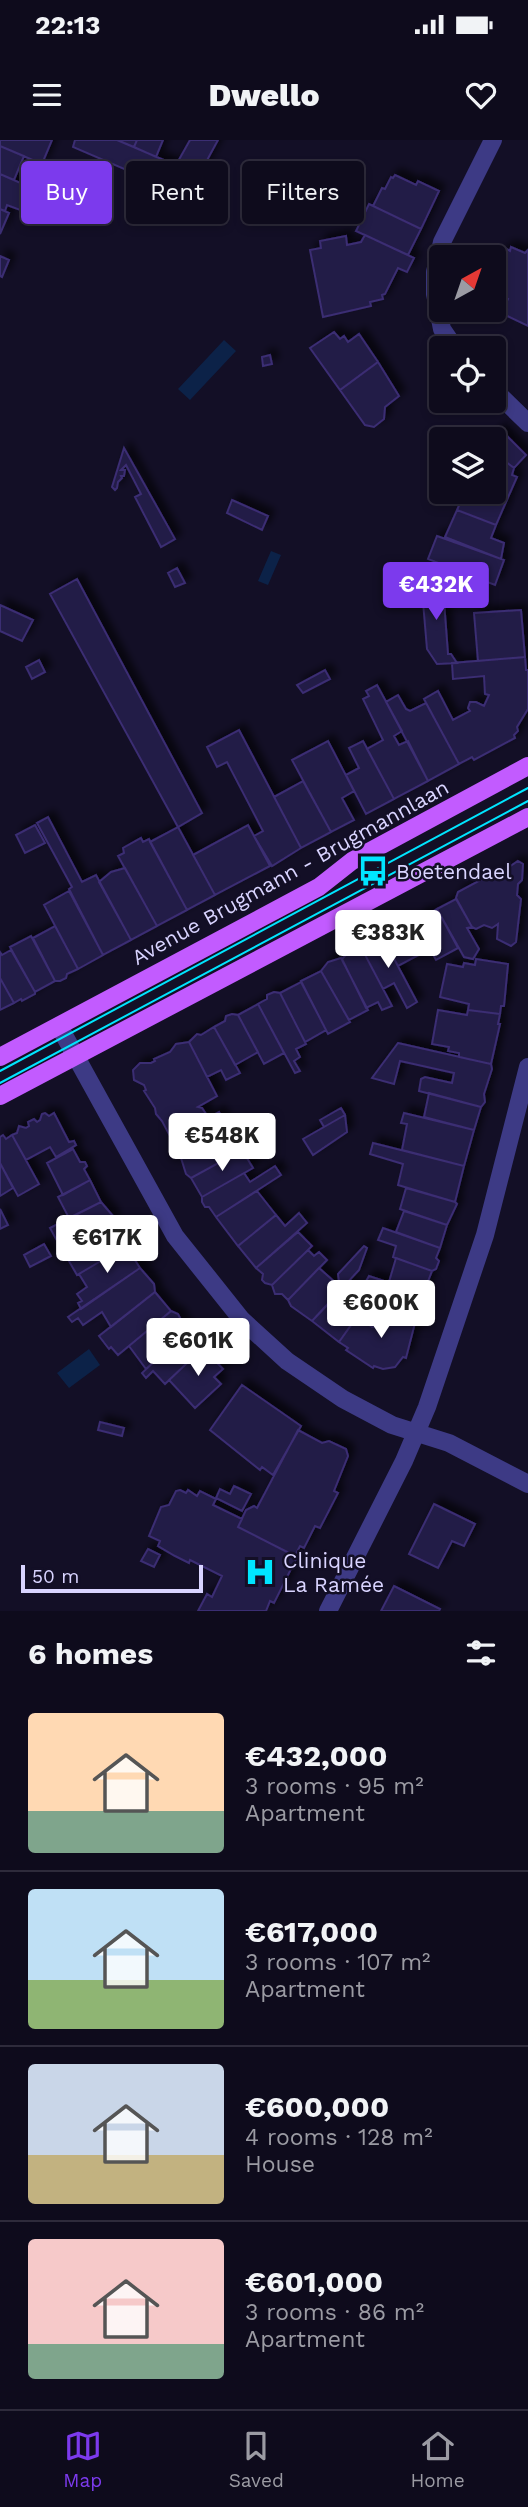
<!DOCTYPE html>
<meta charset="utf-8">
<style>
body{margin:0;font-family:"Work Sans",sans-serif;background:#1c1929;color:#f1f3f6;height:100vh;display:flex;flex-direction:column;font-size:26px;white-space:nowrap}
*{box-sizing:border-box;margin:0}
p{font-size:23px;color:#9b9ba3}
.icon{flex:none;width:38px;height:38px;fill:none;stroke:currentColor;stroke-width:2;stroke-linecap:round;stroke-linejoin:round}
.map{position:relative;height:1471px;overflow:hidden}
.side{display:flex;flex-direction:column;background:#0e0b1c;flex:1}
.side>*{flex:none}
.guide{position:absolute;left:21px;top:21px;width:486px;height:63px;display:flex;gap:14px}
.needle{width:46px;rotate:40deg}
.fabs{position:absolute;left:429px;top:105px;display:grid;gap:14px}
.fabs a{display:grid;place-items:center;width:77px;height:77px;border-radius:7px;background:#0e0b1c;box-shadow:0 4px 10px #0003,0 0 0 2px #2e2b3b;font-size:35px}
.scale{position:absolute;left:21px;bottom:18px;width:182px;box-sizing:border-box;padding-left:7px;border:4px solid #d9d4ff;border-top:0;font-size:19px;line-height:24px;white-space:nowrap;color:#d9d4ff;-webkit-text-stroke:5px #130f26;paint-order:stroke}
.price{position:absolute;translate:-50% -60px;padding:0 16px;border-radius:7px;background:#fff;color:#222;font-size:23px;line-height:46px;filter:drop-shadow(0 2px 4px #0008)}
.price::after{content:'';position:absolute;left:50%;top:42px;width:21px;height:16px;margin-left:-10px;background:inherit;clip-path:polygon(0 0,100% 0,50% 100%)}
.price.current{background:#7c3aed;color:#fff}
ul{padding:0;list-style:none}
li{display:flex;align-items:center;gap:21px;height:175px;padding:0 28px}
li+li{border-top:2px solid #2e2b3b}
li span{display:grid;place-items:center;flex:none;width:196px;height:140px;border-radius:7px;color:#555}
li>.icon{margin-inline-start:auto}
span .icon{width:84px;height:84px;fill:#fffc;stroke-width:1}
li b{font-size:30px}
h2{display:flex;justify-content:space-between;align-items:center;height:84px;padding:0 28px;font-size:30px}
.chip{padding:0 24px;border-radius:7px;background:#0e0b1c;box-shadow:0 4px 10px #0003,0 0 0 2px #2e2b3b;font-size:24px;line-height:63px}
.chip.current{background:#7c3aed;color:#fff}
.status{display:flex;justify-content:space-between;align-items:center;height:49px;padding:0 35px;background:#0e0b1c;direction:ltr}
.status svg{height:19px;fill:currentColor}
header{display:flex;justify-content:space-between;align-items:center;height:91px;padding:0 28px;background:#0e0b1c;font-size:32px;font-weight:800}
.tab-bar{display:flex;justify-content:space-around;align-items:center;height:98px;border-top:2px solid #2e2b3b;background:#0e0b1c;font-size:19px;color:#9b9ba3}
.tab-bar a{display:grid;justify-items:center;gap:4px}
.tab-bar .current{color:#7c3aed}
.map>svg:first-child{display:block}
.water{fill:#0c2248}
.building{fill:#241b47;stroke:#3b2d73;stroke-width:2;filter:url(#shadow)}
.lines{fill:none;stroke-linecap:round;stroke-linejoin:round}
.minor{stroke:#3d3a85;stroke-width:18}
.primary{stroke:#c25bff;stroke-width:18}
.tram{stroke:#00e5ff;stroke-width:2}
.labels{text-anchor:middle;dominant-baseline:central;stroke-width:5;stroke-linejoin:round;paint-order:stroke}
.poi-label{font-size:21px;fill:#d9d4ff;stroke:#130f26;text-anchor:start}
.street-label{font-size:21px;fill:#d9d4ff;stroke:#130f26}
</style>
<div class="status"><b>22:13</b><svg viewBox="0 0 49 12"><path d="M0 12V9h3v3zM5 12V6h3v6zM10 12V3h3v9zM15 12V0h3v12zM26 1h20v11H26zM47 4h2v5h-2z"/></svg></div>
<header><svg class="icon" aria-label="menu" viewBox="0 0 24 24"><path d="M4 6h16M4 12h16M4 18h16"/></svg>Dwello<svg class="icon" aria-label="heart" viewBox="0 0 24 24"><path d="M12 20l-8-8c-3-5 5-10 8-4 3-6 11-1 8 4z"/></svg></header>
<div class="map">
<svg width="528" height="1471" viewBox="0 0 528 1471">
<defs>
<filter id="shadow"><feDropShadow dx="6" dy="-6" stdDeviation="3.5" flood-color="#0009"/></filter>
</defs>
<rect width="100%" height="100%" fill="#130f26"/>
<!-- water -->
<path class="water" d="M224 200 236 211 190 260 178 249Z
M271 411 281 415 268 445 258 441Z
M89 1209 100 1225 69 1248 57 1233Z"/>
<!-- building -->
<path class="building" d="M0 0H52L42 24 0 6Z
M75 0H117L199 35 187 56 73 7Z
M117 0H137L134 7Z
M137 0H163L156 17 134 7Z
M190 0H218L199 35 176 25Z
M0 6 24 16 14 40 0 34Z
M0 34 32 48 23 71 7 65 5 71 0 69Z
M395 35 416 45 418 41 439 51 421 89 373 66 382 48 385 49 391 37 393 38Z
M369 64 421 89 408 115 356 91Z
M0 69 9 73 0 94Z
M365 95 414 118 407 132 398 128 385 154 382 155 383 159 370 162 371 166 323 177 310 110 321 108 320 101 346 96 347 105 361 102Z
M511 107 525 113 528 110V186L501 173 508 159 497 153 494 145V131L505 108 510 111Z
M0 116 9 120 2 137 0 136Z
M334 192 340 199 344 196 348 202 359 194 378 222 340 250 310 208Z
M270 215 272 224 263 226 262 217Z
M378 222 399 256 385 267 384 279 374 287 365 285 340 250Z
M500 289 526 315 514 328 494 313V299H491Z
M124 308 175 399 161 407 135 357 141 354 126 325 121 330H125L124 336H121L122 338 118 342 117 348 115 350 112 347Z
M494 313 514 328 512 335 517 337 506 362 484 352H494Z
M465 352H484L506 362 496 385 457 370Z
M232 360 268 376 262 390 227 373Z
M457 370 496 385 491 398 504 403 501 419 445 397Z
M437 396 504 420 495 445 428 419Z
M177 428 185 443 175 447 168 433Z
M421 438 451 452 446 462 444 461 448 514H451L457 523 437 524 427 509Z
M77 439 202 673 178 687 50 454Z
M0 465 33 480 22 501 0 491Z
M521 470 525 517 478 521 474 473Z
M525 517 526 530H528V569L517 587 518 591 514 595 515 598 474 620 472 617 459 624 424 559 438 551 453 580 470 571 468 568 470 562H476L484 566 489 555 485 554 484 536 453 539 452 523Z
M39 520 45 532 32 539 26 527Z
M325 530 330 539 303 553 297 545Z
M377 545 402 591 394 596 399 605 408 601 428 641 394 659 367 609 383 600 363 559 369 556 366 551Z
M398 555 406 569 410 571 426 563 459 624 428 641 386 562Z
M239 590 301 708 272 726 254 696 263 691 227 622 217 627 207 607Z
M328 601 354 651 342 658 354 680 331 692 292 620Z
M363 601 394 659 366 674 346 635 359 628 349 608Z
M303 641 331 692 301 708 274 657Z
M48 677 82 742 96 735 131 800 103 815 69 749 72 747 37 683Z
M35 685 45 703 25 713 16 695Z
M248 685 270 726 215 755 193 715Z
M178 687 215 755 187 770 150 702Z
M141 698 143 702 149 699 187 770 157 786 118 716 124 713 123 708Z
M518 721 523 724 522 740 518 744 517 755 521 759 516 802 511 806 497 799 498 784 492 788 484 785 476 789 472 787 456 758 458 752 486 737 491 739Z
M125 728 157 786 131 800 99 742 111 732Z
M69 751 103 815 78 829 44 765Z
M456 759 472 787 467 788 479 809 473 819 464 817 437 769Z
M437 769 458 808 436 820 415 781 423 773 429 774Z
M415 781 430 809 398 826 383 798Z
M55 786 78 829 67 834 66 838 60 841H55L33 798Z
M31 796 55 841 35 852 10 807Z
M383 798 417 862 407 868 394 843 383 849 362 809Z
M362 809 392 866 382 870 378 862 366 868 342 819 351 810 357 811Z
M11 810 35 852V854L22 861 21 859 14 863 0 838V812L2 815Z
M341 818 368 870 349 880 321 831 328 822Z
M476 819 508 824 504 866H501L500 874 468 870 469 864 440 857 447 824 463 827 464 823 475 825Z
M321 831 350 882 328 894 301 841Z
M0 838 14 863 0 870Z
M301 842 326 890 305 902 280 853Z
M274 852 280 853 306 904 296 909 300 917 294 921 300 931 295 933 258 864 267 859V855Z
M258 864 284 913 264 924 238 875Z
M438 870 467 875 468 870 500 874 498 884H500L491 924 459 917V913L448 911 449 907 432 904Z
M232 874 238 875 258 912 235 925 214 887 225 881 226 876Z
M214 887 240 933 226 940 221 930 207 937 189 902 197 894 201 895Z
M189 902 217 956 198 967 202 968 206 974 205 979 171 998 162 981 156 974 155 968 144 951 146 950 144 945 134 940 133 930 140 923H151L155 921 154 919 170 912 176 904Z
M398 903 491 924 492 929 484 954 485 962 481 967 419 951 421 939 425 937 452 943 454 933 400 921 394 944 372 938Z
M429 953 481 967 474 990 424 977Z
M341 968 345 975 324 987 320 980Z
M219 972 225 983 211 991 216 1000 181 1018 171 998Z
M45 973 49 976 54 973 69 1002 74 1001 76 1005 56 1017 50 1007 26 1020 12 995 17 993 19 986 26 988 29 986 28 982 34 979 37 982 40 980 42 974Z
M404 973 474 990 464 1026 402 1010 407 984 401 983Z
M345 975 347 992 313 1015 303 999Z
M231 990 236 999 228 1004 234 1014 191 1038 186 1034 181 1018Z
M3 995 6 999 12 995 39 1044 18 1056 0 1023V997Z
M373 1003 464 1026 455 1062 398 1045 403 1024 370 1014Z
M73 1009 80 1022H85L87 1026 84 1029 90 1040 63 1055 47 1023Z
M242 1010 253 1028 202 1057 191 1038Z
M0 1023 13 1048 0 1056Z
M275 1026 281 1035 216 1077 209 1067H205L202 1062V1057L244 1033 250 1042Z
M90 1040 101 1062 69 1078 58 1057Z
M406 1048 455 1062 457 1064 447 1085 400 1069Z
M257 1051 276 1075 238 1106 216 1077Z
M101 1062 113 1076 111 1082 78 1101 72 1090 56 1099 50 1088Z
M0 1069 8 1085 0 1089Z
M404 1071 447 1085 440 1108 396 1092Z
M299 1073 307 1083 256 1128 238 1106 276 1075 285 1086Z
M111 1082 126 1106 77 1135 62 1109Z
M383 1088 440 1108 436 1118 439 1121 436 1129 432 1131 393 1117 396 1106 378 1100Z
M298 1092 312 1106 272 1145 265 1143 262 1140 263 1134 256 1128Z
M44 1104 51 1116 30 1127 24 1115Z
M126 1106 133 1111V1117L140 1128 81 1169 78 1163 82 1161 77 1154 87 1147 79 1134Z
M364 1106 367 1108 359 1130 312 1181 291 1166 288 1160 319 1128 337 1144 339 1142 338 1134Z
M308 1110 314 1116 319 1112 327 1120 288 1160 282 1154H275L272 1145Z
M396 1118 432 1131 423 1154 389 1142Z
M140 1128 154 1144 155 1152 111 1187 102 1172 83 1185 78 1178 72 1182 68 1177Z
M369 1136 423 1154 416 1179 338 1152 345 1146 360 1152Z
M155 1152 171 1171 118 1215 111 1207 109 1209 99 1196Z
M335 1157 349 1168 357 1159 367 1162 339 1202 312 1181Z
M387 1169 416 1179 406 1218 403 1217 395 1227 383 1229 374 1226 373 1228 346 1210 348 1208 339 1202 357 1177 372 1187 381 1186Z
M171 1171 178 1174 187 1191 146 1229 129 1206Z
M187 1191 203 1208 165 1244 153 1231 146 1238 142 1233Z
M203 1208 223 1229 214 1237 221 1244 195 1268 169 1240Z
M242 1245 301 1286 273 1335 262 1327 260 1330 210 1290Z
M100 1282 124 1288 122 1296 98 1290Z
M298 1290 322 1303 329 1301 346 1309 348 1316 334 1351 338 1353 320 1388 315 1386 304 1408 300 1406 295 1416 238 1387 246 1370 254 1366 257 1368Z
M234 1346 251 1354 242 1371 216 1358 220 1349 230 1354Z
M180 1350 186 1353 188 1350 197 1356 200 1351 216 1359 213 1365 242 1379 238 1387 297 1417 274 1463 270 1461 266 1471H198L207 1454 212 1457 222 1436 190 1420 189 1423 175 1416 158 1406 160 1401 149 1396 161 1367 169 1365 176 1351Z
M434 1364 475 1384 464 1406 452 1401 438 1428 409 1414Z
M148 1409 160 1415 154 1427 141 1421Z
M394 1446 440 1469 439 1471H381Z"/>
<g class="lines">
<!-- minor -->
<path class="minor" d="M455 208 442 189 435 154V132L442 102 493 0
M494 250 528 283
M59 886 175 1096 242 1180 287 1221 343 1259 392 1285 449 1303 528 1344
M328 1471 404 1321 427 1267 485 1095 528 927"/>
<!-- primary -->
<path class="primary" d="M0 917 319 747 352 721 528 626
M0 956 528 677"/>
<!-- tram -->
<path class="tram" d="M0 931 528 648
M0 943 528 661"/>
</g>
<!-- icons -->
<defs>
<g id="bus-bare" transform="scale(2.415)"><path d="M-5-6H5V4H4V6H2V4H-2V6H-4V4H-5ZM-3.5-4V0h7V-4ZM-3.5 1.2v1.5H-2V1.2ZM2 1.2v1.5H3.5V1.2Z" fill="#00e5ff" stroke="#130f26" stroke-width="2.5" paint-order="stroke"/></g>
<g id="hospital-bare" transform="scale(2.415)"><path d="M-5-5h3v3.5h4V-5h3V5h-3V1.5h-4V5h-3Z" fill="#00e5ff" stroke="#130f26" stroke-width="2.5" paint-order="stroke"/></g>
</defs>
<g fill-rule="evenodd">
<use href="#bus-bare" x="373" y="731"/>
<use href="#hospital-bare" x="260" y="1432"/>
</g>
<g class="labels">
<!-- poi labels -->
<g class="poi-label">
<text x="396" y="731">Boetendael</text>
<text x="283" y="1420">Clinique<tspan x="283" dy="24">La Ramée</tspan></text>
</g>
<!-- street labels -->
<g class="street-label">
<text transform="translate(290 732) rotate(-29)">Avenue Brugmann - Brugmannlaan</text>
</g>
</g>
</svg>
<div class="fabs">
<a><svg class="needle" viewBox="-14 -14 28 28"><path d="M0-13l5 13h-10z" fill="#e53935"/><path d="M0 13l5-13h-10z" fill="#9b9ba3"/></svg></a>
<a><svg class="icon" aria-label="locate" viewBox="0 0 24 24"><circle cx="12" cy="12" r="6"/><path d="M12 2v4M12 18v4M2 12h4M18 12h4"/></svg></a>
<a><svg class="icon" aria-label="layers" viewBox="0 0 24 24"><path d="M12 4l9 5-9 5-9-5zM3 14l9 5 9-5"/></svg></a>
</div>
<div class="scale">50 m</div>
<b class="price current" style="left:436px;top:482px">€432K</b>
<b class="price" style="left:388px;top:830px">€383K</b>
<b class="price" style="left:222px;top:1033px">€548K</b>
<b class="price" style="left:107px;top:1135px">€617K</b>
<b class="price" style="left:381px;top:1200px">€600K</b>
<b class="price" style="left:198px;top:1238px">€601K</b>
<div class="guide">
<a class="chip current">Buy</a>
<a class="chip">Rent</a>
<a class="chip">Filters</a>
</div>
</div>
<section class="side">
<h2>6 homes<svg class="icon" aria-label="filters" viewBox="0 0 24 24"><path d="M4 7h16M4 17h16"/><circle cx="9" cy="7" r="2"/><circle cx="15" cy="17" r="2"/></svg></h2>
<ul>
<li><span style="background:linear-gradient(#ffd9b3 70%,#7fa58c 0)"><svg class="icon" aria-label="home" viewBox="0 0 24 24"><path d="M3 11l9-7 9 7M6 9v11h12V9"/></svg></span><div><b>€432,000</b><p>3 rooms · 95 m²</p><p>Apartment</p></div></li>
<li><span style="background:linear-gradient(#bfe0f5 65%,#8fb573 0)"><svg class="icon" aria-label="home" viewBox="0 0 24 24"><path d="M3 11l9-7 9 7M6 9v11h12V9"/></svg></span><div><b>€617,000</b><p>3 rooms · 107 m²</p><p>Apartment</p></div></li>
<li><span style="background:linear-gradient(#c9d6e8 65%,#c2b280 0)"><svg class="icon" aria-label="home" viewBox="0 0 24 24"><path d="M3 11l9-7 9 7M6 9v11h12V9"/></svg></span><div><b>€600,000</b><p>4 rooms · 128 m²</p><p>House</p></div></li>
<li><span style="background:linear-gradient(#f6c9c9 75%,#7fa58c 0)"><svg class="icon" aria-label="home" viewBox="0 0 24 24"><path d="M3 11l9-7 9 7M6 9v11h12V9"/></svg></span><div><b>€601,000</b><p>3 rooms · 86 m²</p><p>Apartment</p></div></li>
</ul>
</section>
<nav class="tab-bar">
<a class="current"><svg class="icon" aria-label="map" viewBox="0 0 24 24"><path d="M3 6l6-2 6 2 6-2v14l-6 2-6-2-6 2zM9 4v14M15 6v14"/></svg>Map</a>
<a><svg class="icon" aria-label="saved" viewBox="0 0 24 24"><path d="M7 4h10v16l-5-4-5 4z"/></svg>Saved</a>
<a><svg class="icon" aria-label="home" viewBox="0 0 24 24"><path d="M3 11l9-7 9 7M6 9v11h12V9"/></svg>Home</a>
</nav>
